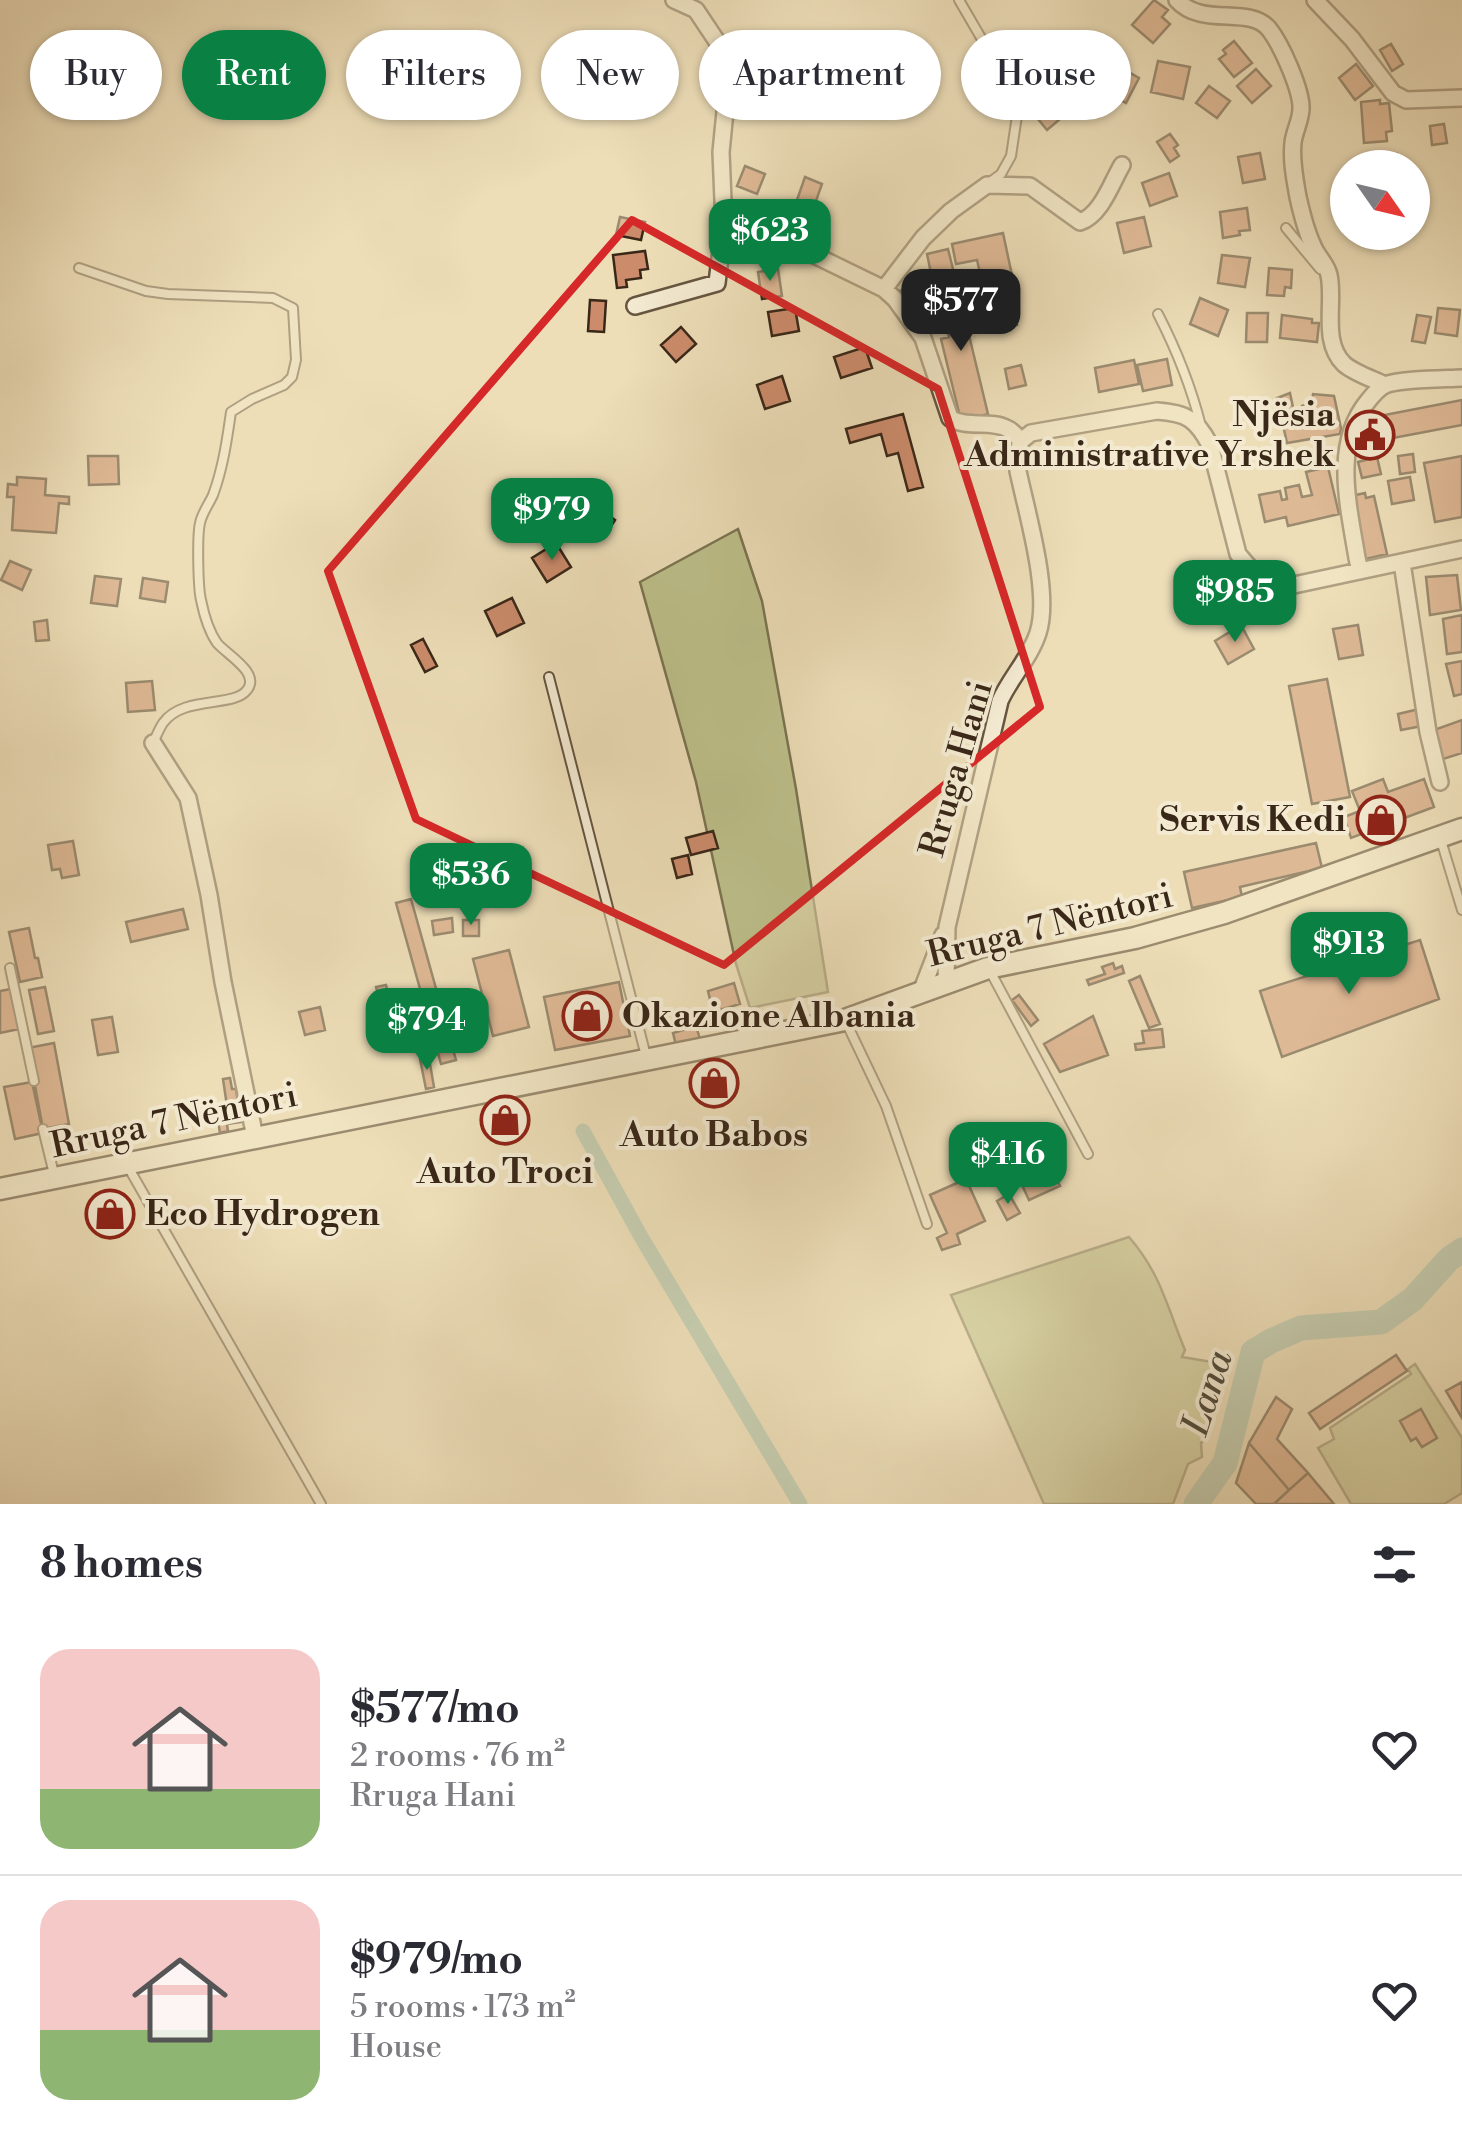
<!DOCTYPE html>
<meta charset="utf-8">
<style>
body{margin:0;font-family:"Libre Bodoni",serif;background:#f7f7f7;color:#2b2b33;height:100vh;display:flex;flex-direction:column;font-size:38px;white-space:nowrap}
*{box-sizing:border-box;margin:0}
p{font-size:32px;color:#7c7c81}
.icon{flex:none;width:55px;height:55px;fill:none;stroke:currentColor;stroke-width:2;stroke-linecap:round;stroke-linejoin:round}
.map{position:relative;height:1504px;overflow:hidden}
.side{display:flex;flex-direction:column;background:#fff;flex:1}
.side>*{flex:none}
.banner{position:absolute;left:30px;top:30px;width:1402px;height:90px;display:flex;gap:20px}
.needle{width:65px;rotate:124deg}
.fabs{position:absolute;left:1330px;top:150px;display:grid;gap:20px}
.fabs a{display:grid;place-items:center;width:100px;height:100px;border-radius:50%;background:#fff;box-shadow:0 2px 8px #0004;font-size:50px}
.price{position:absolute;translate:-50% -85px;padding:0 22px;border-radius:20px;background:#0b8043;color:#fff;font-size:32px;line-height:65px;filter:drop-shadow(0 2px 5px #0008)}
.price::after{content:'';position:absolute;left:50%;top:60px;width:30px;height:22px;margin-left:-15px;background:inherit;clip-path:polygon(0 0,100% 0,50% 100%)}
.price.current{background:#222;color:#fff}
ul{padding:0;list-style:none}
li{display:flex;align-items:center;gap:30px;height:250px;padding:0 40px}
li+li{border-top:2px solid #e1e1e2}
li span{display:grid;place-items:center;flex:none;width:280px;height:200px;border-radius:30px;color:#555}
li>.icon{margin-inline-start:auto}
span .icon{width:120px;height:120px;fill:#fffc;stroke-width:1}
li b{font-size:42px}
h2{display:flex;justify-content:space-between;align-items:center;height:120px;padding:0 40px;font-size:42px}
.pill{padding:0 35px;border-radius:45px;background:#fff;box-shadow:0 2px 8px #0004;font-size:35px;line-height:90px}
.pill.current{background:#0b8043;color:#fff}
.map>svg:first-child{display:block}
.green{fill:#bdc08b;stroke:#7b7452;stroke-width:2.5}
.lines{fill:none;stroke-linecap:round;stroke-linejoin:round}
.canal{stroke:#9abdaa;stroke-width:15}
.river{stroke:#9abdaa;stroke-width:25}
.building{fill:#cc8c6c;stroke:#392718;stroke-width:2.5}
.service-casing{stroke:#665540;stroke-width:12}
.minor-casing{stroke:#665540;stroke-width:20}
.secondary-casing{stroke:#392718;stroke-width:25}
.service{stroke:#f3ead1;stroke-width:8}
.minor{stroke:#f3ead1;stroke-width:15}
.secondary{stroke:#f3ead1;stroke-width:20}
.marked{fill:none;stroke:#d62828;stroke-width:8;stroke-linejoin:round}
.labels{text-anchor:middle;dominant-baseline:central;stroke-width:8;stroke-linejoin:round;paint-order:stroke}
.poi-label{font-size:35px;font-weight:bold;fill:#392718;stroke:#f3ead1;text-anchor:end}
.street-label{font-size:35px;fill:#392718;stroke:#f3ead1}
.water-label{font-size:38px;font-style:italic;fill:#514c3c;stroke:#f3ead1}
</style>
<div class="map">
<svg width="1462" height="1504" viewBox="0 0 1462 1504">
<rect width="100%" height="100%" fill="#eddeb8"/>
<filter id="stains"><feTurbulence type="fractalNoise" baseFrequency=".002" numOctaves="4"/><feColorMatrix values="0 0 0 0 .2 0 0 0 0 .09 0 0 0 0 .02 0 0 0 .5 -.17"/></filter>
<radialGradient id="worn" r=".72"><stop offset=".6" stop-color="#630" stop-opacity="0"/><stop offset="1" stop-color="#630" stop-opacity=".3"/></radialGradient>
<!-- green -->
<path class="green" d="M738 529 762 601 796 789 828 992 750 1008 736 964 696 782 640 582Z
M1129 1237C1161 1274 1167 1307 1185 1350L1182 1357 1230 1365 1213 1411 1209 1435 1201 1443 1202 1457 1188 1464 1173 1504H1044L951 1295Z
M1415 1364 1462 1438V1493L1444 1504H1351L1318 1448 1334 1439 1330 1428 1411 1374 1408 1369Z"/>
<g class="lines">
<!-- canal -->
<path class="canal" d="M583 1131 640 1235 800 1504"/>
<!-- river -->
<path class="river" d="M1196 1504 1225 1463 1253 1352 1271 1341 1301 1328 1381 1322 1413 1299 1449 1259 1462 1250"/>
</g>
<!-- building -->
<path class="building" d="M1154 0 1168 10 1162 17 1170 24 1153 43 1132 25Z
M1234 41 1252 63 1234 77 1219 59 1226 54 1223 50Z
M1391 44 1403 64 1392 71 1380 50Z
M1158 61 1190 67 1183 99 1151 92Z
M1113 63 1139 78 1126 103 1099 88Z
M1356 64 1373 86 1355 100 1339 78Z
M1256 69 1271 86 1252 103 1237 86Z
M1209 86 1230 101 1217 118 1196 103Z
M1053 97 1067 113 1047 130 1033 113Z
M1380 100V104L1389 103 1392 131 1386 132 1387 141 1364 143 1361 102Z
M1444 124 1447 143 1432 145 1430 126Z
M1170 134 1178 145 1174 148 1179 156 1170 162 1157 142Z
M1260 153 1265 179 1243 183 1238 157Z
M1397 154 1400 165 1410 162 1412 168H1383L1380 158Z
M745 166 765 174 757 194 737 186Z
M1169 173 1177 196 1150 206 1142 183Z
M805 177 822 184 806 229 789 223Z
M1247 208 1250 230 1239 231 1240 235 1223 238 1220 212Z
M620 217 645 222 641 240 616 235Z
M1144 217 1151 246 1124 253 1117 223Z
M1003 233 1013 280 1008 282 1017 325 993 330 977 260 956 264 952 244Z
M948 249 954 273 932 278 927 254Z
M645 251 648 269 640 270 641 278 626 280 627 287 617 288 613 255Z
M1222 255 1250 258 1245 287 1218 283Z
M1269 268 1292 270 1291 288 1285 287 1284 296 1267 295Z
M778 269 782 296 762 299 758 272Z
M955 277 988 414 961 421 941 339 949 337 936 281Z
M926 279 930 288 902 302 898 292Z
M1200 298 1228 310 1218 336 1190 324Z
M590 300 606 301 604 332 588 331Z
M795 308 799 331 772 336 768 312Z
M1438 308 1460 310 1457 336 1435 333Z
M1247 313H1268L1267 342H1246Z
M1282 315 1312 319V323H1319L1317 342 1280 338Z
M1417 315 1431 317 1425 343 1412 341Z
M681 327 696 344 676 362 661 345Z
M865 347 872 368 841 378 834 357Z
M1167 359 1172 385 1143 391 1137 365Z
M1134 360 1139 384 1099 392 1095 368Z
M1021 365 1026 385 1009 389 1005 369Z
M782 376 790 401 765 409 757 385Z
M1290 393 1294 412 1301 413 1302 406 1312 403 1313 394 1334 396 1341 428 1340 434 1287 443 1277 398Z
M1462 400V425L1377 441 1379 450 1365 452 1359 420Z
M903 414 923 487 908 491 898 453 887 456 881 434 850 443 846 429Z
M1413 454 1415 472 1400 474 1398 456Z
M88 456H118L119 484 89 485Z
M1462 456V517L1435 522 1424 463Z
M1377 457 1381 474 1362 478 1358 462Z
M1328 467 1339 514 1288 526 1286 517 1265 522 1259 495 1280 491 1282 500 1287 499 1285 488 1299 485 1302 497 1312 495 1306 472Z
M17 477 46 479 45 495 69 497V504L59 503 56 533 12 530 14 497H7L8 484 17 485Z
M1410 477 1414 500 1392 504 1388 481Z
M1365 493 1366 498 1374 496 1387 554 1366 559 1351 496Z
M603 511 615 520 606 534 594 525Z
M556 543 571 567 547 582 532 558Z
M10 561 31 570 22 590 1 580Z
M1457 575 1461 610 1430 615 1426 577Z
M95 576 121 579 117 606 91 603Z
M143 578 168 582 165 602 140 598Z
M1233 592 1239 610 1218 618 1212 599Z
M512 598 524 623 497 636 485 611Z
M1462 615V652L1447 654 1443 619Z
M47 620 49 640 36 641 34 622Z
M1241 625 1254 649 1228 664 1215 641Z
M1358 625 1363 655 1339 659 1333 629Z
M423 639 437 666 425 672 411 645Z
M1462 661V694L1454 696 1446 664Z
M1327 679 1350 797 1312 804 1289 686Z
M152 681 155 710 128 712 126 683Z
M1419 709 1422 726 1401 730 1398 714Z
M1462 720V753L1440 760 1434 730Z
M1383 779 1388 792 1424 779 1434 807 1351 838 1344 817 1360 811 1352 791Z
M713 831 718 848 691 855 686 838Z
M73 841 79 875 62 878 60 869 52 870 48 845Z
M1316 843 1322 868 1240 887 1242 897 1192 908 1184 872Z
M688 855 692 874 677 878 672 859Z
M411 899 456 1060 441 1064 396 903Z
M183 909 188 929 131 942 126 922Z
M452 918 453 932 434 935 432 921Z
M463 920H479V936H463Z
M29 928 35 958H38L42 977 20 982 9 932Z
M1420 940 1439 999 1282 1057 1260 991Z
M509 950 529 1027 493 1036 473 959Z
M1113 963 1115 969 1122 966 1124 973 1089 985 1087 980 1105 974 1102 967Z
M1140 976 1160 1024 1149 1028 1129 981Z
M619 982 630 1036 555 1050 544 997Z
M734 983 740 1004 713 1012 708 991Z
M386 985 389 997 412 991 425 1038 392 1047 376 987Z
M45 987 54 1031 38 1034 29 990Z
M11 989 19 1029 0 1033V991Z
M1019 995 1038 1020 1031 1026 1012 1000Z
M320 1007 325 1030 305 1035 299 1012Z
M1093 1016 1108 1055 1060 1072 1044 1044Z
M112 1017 118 1052 98 1055 92 1020Z
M696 1026 700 1039 676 1045 673 1033Z
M1162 1029 1164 1047 1136 1050 1135 1044 1144 1043 1142 1031Z
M54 1043 69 1124 43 1129 28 1048Z
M429 1058 434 1087 426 1089 420 1059Z
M230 1078 232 1089H236L241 1122 227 1124 228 1131 220 1133 216 1108 227 1106 223 1079Z
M32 1082 43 1133 15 1139 4 1087Z
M1047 1160 1060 1186 1029 1200 1016 1172Z
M966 1179 985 1221 957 1234 960 1244 942 1250 937 1238 947 1233 930 1195Z
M1009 1194 1020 1213 1007 1220 997 1201Z
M122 1200 127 1222 97 1228 93 1206Z
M1396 1355 1407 1371 1320 1429 1309 1413Z
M1462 1382V1418L1446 1391Z
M1276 1397 1292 1409 1277 1439 1308 1473 1289 1490 1249 1443Z
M1421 1409 1437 1438 1422 1447 1416 1438 1411 1441 1400 1421Z
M1249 1443 1289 1490 1274 1504H1256L1236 1483Z
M1308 1473 1334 1504H1274L1289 1490Z"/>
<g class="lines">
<!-- service casing -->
<g class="service-casing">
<path id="service" d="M959 0 1012 91 1018 109 1011 156 1001 174 990 182
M1286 228 1320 269
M79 268 146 291 168 294 273 298 293 308 296 360 292 377 284 385 252 399 231 412C227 440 223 468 213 495 209 504 202 513 200 523 197 535 198 588 201 600 204 615 208 630 217 643 226 654 261 673 247 690 234 708 183 695 163 723 159 729 156 737 153 743
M1158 314C1177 351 1191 386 1201 426
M549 677 647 1060
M1440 837 1462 910
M10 968 34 1081
M989 969 1088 1154
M845 1020 886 1106 927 1224
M43 1129 54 1174
M127 1165 321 1504"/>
</g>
<!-- minor casing -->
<g class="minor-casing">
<path id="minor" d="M1177 0C1202 28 1250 5 1269 29 1281 44 1300 87 1301 106 1302 119 1294 131 1293 143 1291 161 1295 180 1298 197 1302 215 1306 232 1314 248 1318 257 1327 265 1329 275 1335 302 1321 342 1344 364 1354 373 1373 379 1385 385
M1315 0 1352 39 1393 93 1406 100 1462 98
M724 225 806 251 884 289 895 299 923 338 950 418C967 429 991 419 1008 429 1013 431 1017 437 1021 441
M884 289 923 238 951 211 987 185 1030 186 1080 222C1101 215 1111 184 1122 165
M635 306 717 283 724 225 721 152 730 61 696 10 674 0
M1021 441 1031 433 1157 411C1187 413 1196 419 1210 445L1238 554 1261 581 1274 587 1294 585 1462 549
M1402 563 1428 732 1440 782
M1360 571 1357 558C1349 508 1332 444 1368 401 1372 396 1378 388 1385 385 1399 379 1444 379 1462 378
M153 743 188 798 209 895 223 982 255 1137
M946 983 947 927 1000 701C1010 678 1030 658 1038 633 1051 593 1027 514 1018 471L1017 455 1021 441
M921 992 943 935"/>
</g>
<!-- secondary casing -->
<g class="secondary-casing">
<path id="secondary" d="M0 1189 845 1020 988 968 1135 938 1224 913 1462 829"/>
</g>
<!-- service -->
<use href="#service" class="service"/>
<!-- minor -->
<use href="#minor" class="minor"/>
<!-- secondary -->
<use href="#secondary" class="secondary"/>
</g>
<!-- marked area -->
<path d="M0 0H1462V1504H0ZM632 220 938 389 1040 707 724 965 416 819 328 571Z" fill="#eddeb8" fill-opacity=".55" fill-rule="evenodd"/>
<path class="marked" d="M632 220 938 389 1040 707 724 965 416 819 328 571Z"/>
<!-- icons -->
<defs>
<g id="civic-ring" transform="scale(2.5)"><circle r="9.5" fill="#f3ead1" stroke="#8f2418" stroke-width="1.5"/><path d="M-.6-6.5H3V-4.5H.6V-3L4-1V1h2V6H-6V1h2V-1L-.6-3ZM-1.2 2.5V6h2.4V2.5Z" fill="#8f2418"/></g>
<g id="shop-ring" transform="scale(2.5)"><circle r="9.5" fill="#f3ead1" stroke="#8f2418" stroke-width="1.5"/><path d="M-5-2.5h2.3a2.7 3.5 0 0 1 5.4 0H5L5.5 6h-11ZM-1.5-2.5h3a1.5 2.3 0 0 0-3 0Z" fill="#8f2418"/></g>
</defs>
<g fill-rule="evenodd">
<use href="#civic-ring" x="1370" y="435"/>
<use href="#shop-ring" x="1381" y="820"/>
<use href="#shop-ring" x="587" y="1016"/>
<use href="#shop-ring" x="714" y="1083"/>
<use href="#shop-ring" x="505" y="1120"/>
<use href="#shop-ring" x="110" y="1214"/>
</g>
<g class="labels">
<!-- poi labels -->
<g class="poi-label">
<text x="1335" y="415">Njësia<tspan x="1335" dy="40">Administrative Yrshek</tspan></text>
<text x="1346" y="820">Servis Kedi</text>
<text x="622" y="1016" text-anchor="start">Okazione Albania</text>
<text x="714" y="1135" text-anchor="middle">Auto Babos</text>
<text x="505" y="1172" text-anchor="middle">Auto Troci</text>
<text x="145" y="1214" text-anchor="start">Eco Hydrogen</text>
</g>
<!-- street labels -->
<g class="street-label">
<text transform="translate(957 769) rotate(-74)">Rruga Hani</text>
<text transform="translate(1050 926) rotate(-14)">Rruga 7 Nëntori</text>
<text transform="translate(174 1121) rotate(-12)">Rruga 7 Nëntori</text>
</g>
<!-- water labels -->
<g class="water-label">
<text transform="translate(1208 1393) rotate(-72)">Lana</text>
</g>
</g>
<rect width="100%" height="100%" filter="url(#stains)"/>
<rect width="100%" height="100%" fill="url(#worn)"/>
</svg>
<div class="fabs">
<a><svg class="needle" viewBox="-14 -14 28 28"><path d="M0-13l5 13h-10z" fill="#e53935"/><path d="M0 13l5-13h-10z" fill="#7c7c81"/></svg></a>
</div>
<b class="price" style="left:770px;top:284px">$623</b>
<b class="price current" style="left:961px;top:354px">$577</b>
<b class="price" style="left:552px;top:563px">$979</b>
<b class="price" style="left:1235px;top:645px">$985</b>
<b class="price" style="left:471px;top:928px">$536</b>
<b class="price" style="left:1349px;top:997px">$913</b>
<b class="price" style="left:427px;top:1073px">$794</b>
<b class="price" style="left:1008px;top:1207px">$416</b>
<div class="banner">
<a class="pill">Buy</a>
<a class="pill current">Rent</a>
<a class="pill">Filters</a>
<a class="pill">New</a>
<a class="pill">Apartment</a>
<a class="pill">House</a>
</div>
</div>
<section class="side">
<h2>8 homes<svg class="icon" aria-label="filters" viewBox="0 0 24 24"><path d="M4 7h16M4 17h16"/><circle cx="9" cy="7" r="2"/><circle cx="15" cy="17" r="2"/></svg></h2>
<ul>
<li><span style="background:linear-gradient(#f6c9c9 70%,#8fb573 0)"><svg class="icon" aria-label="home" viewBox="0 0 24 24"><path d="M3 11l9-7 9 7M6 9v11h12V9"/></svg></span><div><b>$577/mo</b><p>2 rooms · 76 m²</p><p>Rruga Hani</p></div><svg class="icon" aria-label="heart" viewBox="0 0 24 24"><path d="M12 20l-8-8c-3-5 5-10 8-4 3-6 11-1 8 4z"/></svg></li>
<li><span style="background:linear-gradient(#f6c9c9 65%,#8fb573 0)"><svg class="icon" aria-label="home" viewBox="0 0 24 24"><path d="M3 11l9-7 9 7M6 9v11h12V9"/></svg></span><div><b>$979/mo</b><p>5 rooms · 173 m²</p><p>House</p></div><svg class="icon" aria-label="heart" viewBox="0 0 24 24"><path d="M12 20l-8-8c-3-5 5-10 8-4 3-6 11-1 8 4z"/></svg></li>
</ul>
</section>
